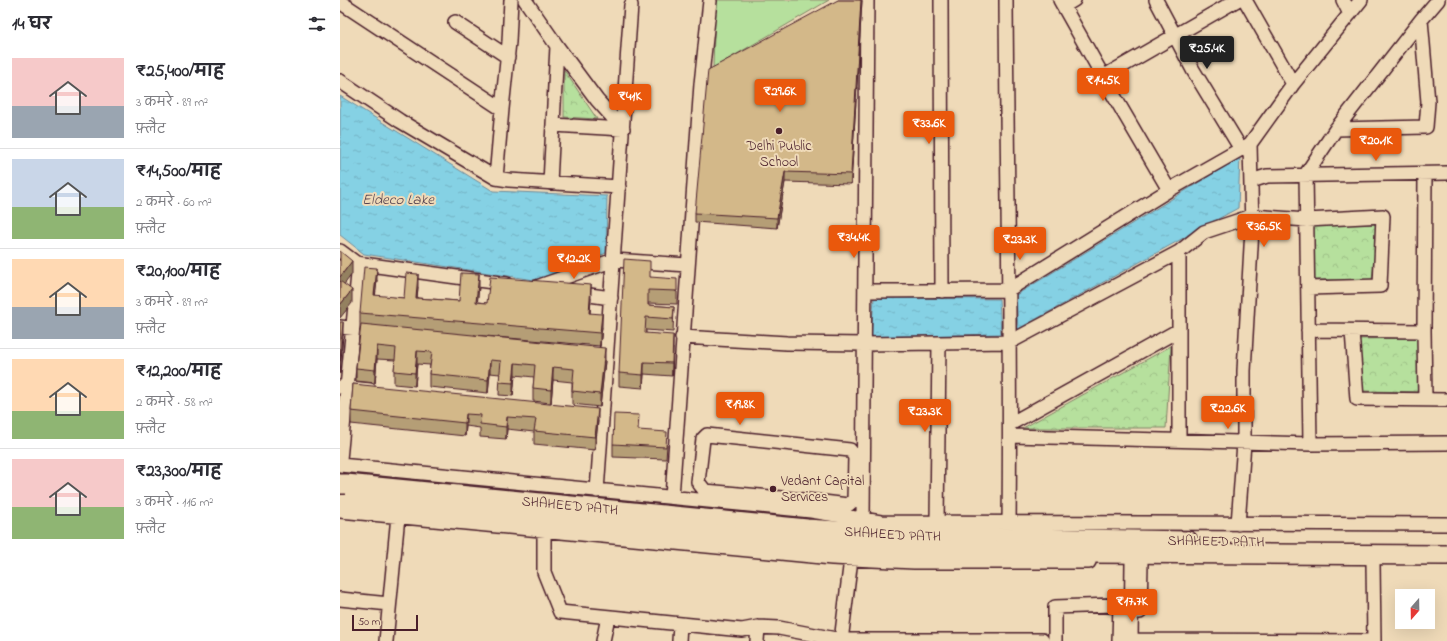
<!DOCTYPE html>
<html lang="hi">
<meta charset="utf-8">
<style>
body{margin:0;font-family:"Indie Flower","Playpen Sans Deva",sans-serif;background:#f7f7f7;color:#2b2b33;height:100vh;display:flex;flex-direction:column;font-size:15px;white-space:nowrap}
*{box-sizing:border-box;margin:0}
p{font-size:13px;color:#7c7c81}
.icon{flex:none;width:22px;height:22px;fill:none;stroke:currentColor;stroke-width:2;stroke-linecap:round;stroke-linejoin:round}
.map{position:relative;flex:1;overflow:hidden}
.drawer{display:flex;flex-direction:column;background:#fff;width:340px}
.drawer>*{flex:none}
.needle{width:26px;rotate:200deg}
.controls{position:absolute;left:1055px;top:589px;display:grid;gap:8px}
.controls a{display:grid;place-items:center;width:40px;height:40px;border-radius:0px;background:#fff;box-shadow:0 4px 16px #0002;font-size:20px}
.scale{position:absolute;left:12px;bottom:10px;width:66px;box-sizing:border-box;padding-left:4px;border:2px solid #4a1f2b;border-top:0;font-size:11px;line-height:14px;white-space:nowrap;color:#4a1f2b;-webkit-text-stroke:3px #efdab8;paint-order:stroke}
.price{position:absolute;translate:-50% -34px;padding:0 9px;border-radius:4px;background:#ea580c;color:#fff;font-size:13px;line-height:26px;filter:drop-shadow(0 1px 2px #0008)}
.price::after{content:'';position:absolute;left:50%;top:24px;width:12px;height:9px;margin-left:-6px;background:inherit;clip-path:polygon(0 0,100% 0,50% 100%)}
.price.selected{background:#222;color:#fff}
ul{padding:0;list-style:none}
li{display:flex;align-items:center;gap:12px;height:100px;padding:0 12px}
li+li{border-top:1px solid #e1e1e2}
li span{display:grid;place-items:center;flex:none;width:112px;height:80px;border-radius:0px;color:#555}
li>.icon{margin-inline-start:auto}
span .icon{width:48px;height:48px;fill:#fffc;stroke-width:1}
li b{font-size:17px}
h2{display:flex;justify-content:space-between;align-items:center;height:48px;padding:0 12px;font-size:17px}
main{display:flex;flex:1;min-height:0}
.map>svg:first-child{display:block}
.park{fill:url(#park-crowns);stroke:#808064}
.pitch{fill:#b6e09d;stroke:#808064}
.water{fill:url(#water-ripples);stroke:#6d8a9a}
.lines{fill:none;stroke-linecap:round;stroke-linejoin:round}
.minor-casing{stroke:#4a1f2b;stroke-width:16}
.highway-casing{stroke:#4a1f2b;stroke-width:22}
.minor{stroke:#efdab8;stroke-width:13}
.highway{stroke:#efdab8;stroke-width:19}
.highway-bridge-casing{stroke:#4a1f2b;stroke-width:22;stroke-linecap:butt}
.highway-bridge{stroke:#efdab8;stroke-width:19}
.wall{fill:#b59e76;stroke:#4a1f2b}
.shaded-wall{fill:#948160;stroke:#4a1f2b}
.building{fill:#d3b889;stroke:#4a1f2b}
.poi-dot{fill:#4a1f2b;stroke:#efdab8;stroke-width:1.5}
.labels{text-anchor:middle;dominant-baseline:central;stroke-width:4;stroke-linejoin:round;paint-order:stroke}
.poi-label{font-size:14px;fill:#4a1f2b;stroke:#efdab8}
.street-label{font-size:14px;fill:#4a1f2b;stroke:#efdab8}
.water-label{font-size:15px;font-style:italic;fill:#564350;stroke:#efdab8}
</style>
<main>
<section class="drawer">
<h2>14 घर<svg class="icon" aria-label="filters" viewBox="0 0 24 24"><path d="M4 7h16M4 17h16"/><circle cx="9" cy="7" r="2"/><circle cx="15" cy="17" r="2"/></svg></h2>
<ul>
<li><span style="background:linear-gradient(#f6c9c9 60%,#9aa5b1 0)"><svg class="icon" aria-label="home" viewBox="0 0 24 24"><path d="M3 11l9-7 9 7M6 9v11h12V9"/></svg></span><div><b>₹25,400/माह</b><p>3 कमरे · 89 m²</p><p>फ़्लैट</p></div></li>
<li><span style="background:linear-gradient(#c9d6e8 60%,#8fb573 0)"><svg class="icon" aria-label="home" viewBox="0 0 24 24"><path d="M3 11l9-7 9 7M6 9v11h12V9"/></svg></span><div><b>₹14,500/माह</b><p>2 कमरे · 60 m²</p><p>फ़्लैट</p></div></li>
<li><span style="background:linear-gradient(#ffd9b3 60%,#9aa5b1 0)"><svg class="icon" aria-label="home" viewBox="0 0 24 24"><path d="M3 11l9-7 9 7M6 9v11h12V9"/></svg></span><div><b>₹20,100/माह</b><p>3 कमरे · 89 m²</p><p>फ़्लैट</p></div></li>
<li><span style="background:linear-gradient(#ffd9b3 65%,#8fb573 0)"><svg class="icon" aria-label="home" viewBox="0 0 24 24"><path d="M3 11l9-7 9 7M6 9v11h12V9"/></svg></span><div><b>₹12,200/माह</b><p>2 कमरे · 58 m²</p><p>फ़्लैट</p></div></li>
<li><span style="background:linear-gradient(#f6c9c9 60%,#8fb573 0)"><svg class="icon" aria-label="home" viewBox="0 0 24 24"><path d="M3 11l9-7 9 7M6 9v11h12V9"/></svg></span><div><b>₹23,300/माह</b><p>3 कमरे · 116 m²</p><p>फ़्लैट</p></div></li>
</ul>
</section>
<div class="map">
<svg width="1107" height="641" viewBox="0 0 1107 641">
<defs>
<pattern id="park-crowns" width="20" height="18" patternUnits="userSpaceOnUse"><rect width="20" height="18" fill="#b6e09d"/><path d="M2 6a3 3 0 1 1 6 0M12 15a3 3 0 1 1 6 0" fill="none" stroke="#9ec087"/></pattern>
<pattern id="water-ripples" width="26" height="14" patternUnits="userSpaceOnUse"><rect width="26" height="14" fill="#85d1e4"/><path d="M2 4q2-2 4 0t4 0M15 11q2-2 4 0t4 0" fill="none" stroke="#74b3c4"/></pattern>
</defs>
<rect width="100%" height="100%" fill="#efdab8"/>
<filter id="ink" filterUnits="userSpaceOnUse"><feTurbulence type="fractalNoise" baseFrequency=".025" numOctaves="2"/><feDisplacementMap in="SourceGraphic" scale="8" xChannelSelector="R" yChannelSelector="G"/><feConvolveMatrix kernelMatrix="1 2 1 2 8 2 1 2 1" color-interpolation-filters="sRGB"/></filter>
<g filter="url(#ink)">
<!-- park -->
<path class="park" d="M224 70 257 119 224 117Z
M1038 224 1032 280H974L967 225Z
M1078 338 1084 392 1023 391 1019 339Z
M831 346 826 428H683Z"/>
<!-- pitch -->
<path class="pitch" d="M375 0H489L373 68Z"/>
<!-- water -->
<path class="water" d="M0 96 153 191 267 196 266 253 228 269 194 280 24 254 0 235Z
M900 157 898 208 678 329 676 295Z
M534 298 659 299 661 334 531 337Z"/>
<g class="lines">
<!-- minor casing -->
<g class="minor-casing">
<path id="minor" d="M185 0 217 46 210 183
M601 0 602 291
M666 0C667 174 671 349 669 523
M720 0 774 96 829 190
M816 0 853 70 901 149
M905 0 953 84
M1003 0 1010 14
M0 2 162 109 156 178
M724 6 734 0
M115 22 168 57
M763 77 897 0
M0 81 60 121 156 178 169 180 279 187
M162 109 169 42 171 0
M213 125 283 129 257 100 217 46
M996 129 1086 127 1088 102 1081 20
M911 181 927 176 1107 173
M0 251 16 263 167 284
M839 252 864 232 912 216 967 220 1043 216 1040 286 968 288
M194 288 274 260 347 265
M526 291 668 290 829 190 910 144
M235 293 271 298
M0 327 36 331
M968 330 1084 331 1085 174
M1012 331 1017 399 1107 400
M1084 331 1085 399
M342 337 447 343 525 344 670 342 839 252V330L670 424
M0 387 30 390
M670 436 970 444 1107 443
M839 440V330
M970 444 966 174 996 129 1081 20 1098 0
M0 459 19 264
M0 465 471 511 541 522 1107 524
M257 491 291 5
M332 497 361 84 370 1
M0 511 492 558 574 562H749
M475 512V501L508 505 514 500 515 457 510 450 367 435 363 439 358 482 365 491 475 501
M523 519 527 0
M597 522 599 343
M898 524 904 443V371L912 229 910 144 953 84 1021 0
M204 530V572L220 612 402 630 418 627 439 628 501 640H702V641
M1033 563 1034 641
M0 599 49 604
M800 612 801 562
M791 640 1030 641
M46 641 58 516
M263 641 268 617
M339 641 340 624
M417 641 418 627
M501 641 511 559
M715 641V607L800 604
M779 641 780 604
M791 641 792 562"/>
</g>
<!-- highway casing -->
<g class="highway-casing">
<g id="highway">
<path id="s1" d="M6 484 467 529 569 536 848 541"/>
<path d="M0 497 463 543 547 548 748 553 1107 555"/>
</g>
</g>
<!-- minor -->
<use href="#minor" class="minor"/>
<!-- highway -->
<use href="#highway" class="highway"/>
<!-- highway-bridge casing -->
<g class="highway-bridge-casing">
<path id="highway-bridge" d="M0 484H6"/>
</g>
<!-- highway-bridge -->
<use href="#highway-bridge" class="highway-bridge"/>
</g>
<!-- wall -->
<path class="wall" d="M498 0H522L511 184 445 182 437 228 355 222V213Z
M310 277 337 292V304L308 303V305L334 307 333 332 306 330V333L333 348 332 376 304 374 303 388 279 386V373Z
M37 280 35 296 64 298 78 287 77 298 119 301 139 287 137 302 147 303 251 298 250 313 262 327 260 346 134 335 265 361 260 407 232 404V382L213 380 211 403 193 401V388L194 377 175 375 173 396 159 395 160 374 150 373 148 393 89 387V374L90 365 77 364 75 386 54 384V371L55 360 37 359 35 383 16 381V368L20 326V313Z
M13 384 258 421 255 450 194 444V432L167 429 166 439 140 437V428L126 426 125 436 11 424V411Z
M299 430 327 445 326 459 273 457V444Z"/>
<!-- shaded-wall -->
<path class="shaded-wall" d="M521 0H522L511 184V174Z
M445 172V182L437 228V218Z
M12 261V274L0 290V277Z
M37 268V280L34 308V295Z
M78 274V287L76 310V298Z
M139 274V287L136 315V302Z
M251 285V298L249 326V313Z
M12 290V303L0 318V305Z
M262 314V327L260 346V333Z
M3 322V335L0 374V361Z
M333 335V348L332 376V363Z
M37 346V359L35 383V370Z
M265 348V361L260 407V394Z
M77 351V364L75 386V373Z
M150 360V373L148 393V380Z
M304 362V374L303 388V375Z
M175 363V375L173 396V383Z
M213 367V380L211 403V390Z
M258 409V421L255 450V437Z
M126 414V426L125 436V423Z
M167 417V429L166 439V427Z"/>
<!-- building -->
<path class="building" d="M498 0H521L511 174 445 172 437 218 355 213 368 70Z
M0 251 12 261 0 277Z
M284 259 310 261V277L337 279V291L308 290V305L334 307 333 319 306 317 305 333 333 335 332 363 304 362 303 375 279 373Z
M24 267 37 268 34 295 64 298 66 273 78 274 76 298 119 301 121 273 139 274 136 302 147 303 150 277 251 285 249 313 262 314 260 333 20 313Z
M0 281 12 290 0 305Z
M0 322H3L0 361Z
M21 324 265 348 260 394 232 391 234 369 213 367 211 390 193 388 195 365 175 363 173 383 159 382 161 361 150 360 148 380 89 374 92 352 77 351 75 373 54 371 56 348 37 346 35 370 16 368Z
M13 384 258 409 255 437 194 431 196 419 167 417 166 427 140 424 141 415 126 414 125 423 11 411Z
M274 414 299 415 298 430 327 432 326 447 273 444Z"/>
</g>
<!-- markers -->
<g class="poi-dot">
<circle cx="439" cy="131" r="4"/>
<circle cx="433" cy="489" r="4"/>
</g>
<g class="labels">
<!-- poi labels -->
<g class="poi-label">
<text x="439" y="146">Delhi Public<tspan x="439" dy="16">School</tspan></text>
<text x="441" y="481" text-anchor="start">Vedant Capital<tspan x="441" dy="16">Services</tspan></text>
</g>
<!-- street labels -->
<g class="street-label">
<text stroke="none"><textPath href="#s1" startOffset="225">SHAHEED PATH</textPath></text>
<text stroke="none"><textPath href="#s1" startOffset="549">SHAHEED PATH</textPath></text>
<text transform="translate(876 542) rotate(1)">SHAHEED PATH</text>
</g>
<!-- water labels -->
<g class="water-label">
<text x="58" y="200">Eldeco Lake</text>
</g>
</g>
</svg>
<div class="controls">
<a><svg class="needle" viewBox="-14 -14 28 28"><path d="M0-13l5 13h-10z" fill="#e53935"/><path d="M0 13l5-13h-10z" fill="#7c7c81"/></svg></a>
</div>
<div class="scale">50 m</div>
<b class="price selected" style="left:867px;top:70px">₹25.4K</b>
<b class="price" style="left:763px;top:102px">₹14.5K</b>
<b class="price" style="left:440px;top:113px">₹29.6K</b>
<b class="price" style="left:290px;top:118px">₹41K</b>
<b class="price" style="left:589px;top:145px">₹33.6K</b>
<b class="price" style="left:1036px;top:162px">₹20.1K</b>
<b class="price" style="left:924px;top:248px">₹36.5K</b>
<b class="price" style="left:514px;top:259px">₹34.4K</b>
<b class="price" style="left:680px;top:261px">₹23.3K</b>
<b class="price" style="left:234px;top:280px">₹12.2K</b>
<b class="price" style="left:400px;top:426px">₹19.8K</b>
<b class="price" style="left:888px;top:430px">₹22.6K</b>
<b class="price" style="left:585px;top:433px">₹23.3K</b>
<b class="price" style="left:792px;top:623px">₹17.7K</b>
</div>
</main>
